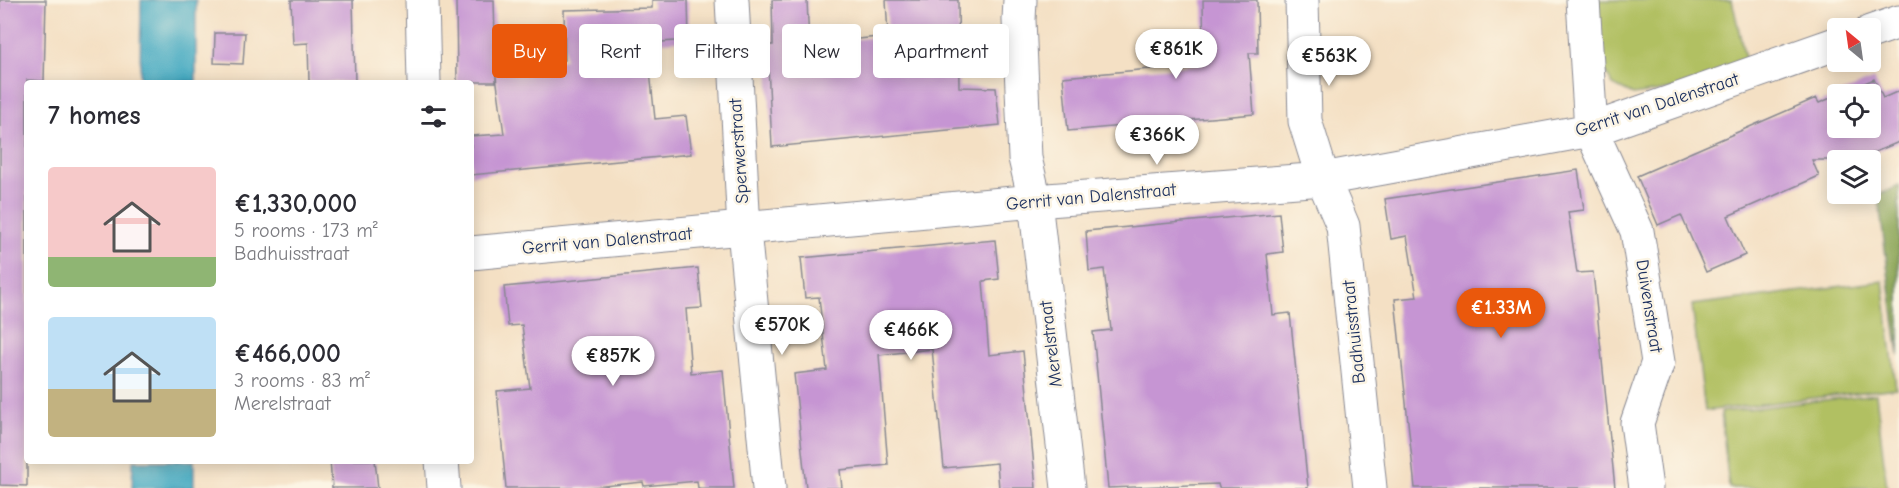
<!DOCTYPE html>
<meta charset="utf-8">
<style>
body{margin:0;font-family:"Comic Neue",sans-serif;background:#f2f2f3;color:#2b2b33;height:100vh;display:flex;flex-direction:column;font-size:22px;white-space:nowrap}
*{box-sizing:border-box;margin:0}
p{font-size:20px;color:#7c7c81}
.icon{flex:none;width:33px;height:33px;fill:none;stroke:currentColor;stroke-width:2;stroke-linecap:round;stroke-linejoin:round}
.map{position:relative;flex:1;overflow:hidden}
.sheet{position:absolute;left:24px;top:80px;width:450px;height:384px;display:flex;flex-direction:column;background:#fff;border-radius:6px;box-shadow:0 3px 15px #0003}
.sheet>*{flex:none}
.guide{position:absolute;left:492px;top:24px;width:570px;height:54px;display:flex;gap:12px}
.needle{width:39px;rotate:331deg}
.tools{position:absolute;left:1827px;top:18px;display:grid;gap:12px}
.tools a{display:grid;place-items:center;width:54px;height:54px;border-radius:6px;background:#fff;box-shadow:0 3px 15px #0003;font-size:30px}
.price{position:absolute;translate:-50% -51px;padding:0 14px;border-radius:21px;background:#fff;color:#222;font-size:20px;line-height:39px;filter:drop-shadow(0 2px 3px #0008)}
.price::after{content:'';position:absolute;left:50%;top:36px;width:18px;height:14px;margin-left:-9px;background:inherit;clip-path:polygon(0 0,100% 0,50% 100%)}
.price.on{background:#ea580c;color:#fff}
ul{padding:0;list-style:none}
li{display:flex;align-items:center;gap:18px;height:150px;padding:0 24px}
li span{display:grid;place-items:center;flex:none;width:168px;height:120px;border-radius:6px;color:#555}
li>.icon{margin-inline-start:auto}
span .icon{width:72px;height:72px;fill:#fffc;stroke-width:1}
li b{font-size:26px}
h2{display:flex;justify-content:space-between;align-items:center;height:72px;padding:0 24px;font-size:26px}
.pill{padding:0 21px;border-radius:6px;background:#fff;box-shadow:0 3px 15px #0003;font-size:21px;line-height:54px}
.pill.on{background:#ea580c;color:#fff}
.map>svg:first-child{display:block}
.green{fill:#b1c062;stroke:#667860;stroke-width:1.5}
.forest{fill:#8ca658;stroke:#546a5b;stroke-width:1.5}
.water{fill:#41a8c1;stroke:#2e6c90;stroke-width:1.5}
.building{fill:#c695d3}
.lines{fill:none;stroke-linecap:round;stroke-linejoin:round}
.minor-casing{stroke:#888891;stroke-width:35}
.minor{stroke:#fff;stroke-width:33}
.labels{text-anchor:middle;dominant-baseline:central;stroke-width:5;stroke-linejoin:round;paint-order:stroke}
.street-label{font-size:18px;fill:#1b2f5e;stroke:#fcf5e5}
</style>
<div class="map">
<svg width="1899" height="488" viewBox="0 0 1899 488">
<rect width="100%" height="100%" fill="#fcf5e5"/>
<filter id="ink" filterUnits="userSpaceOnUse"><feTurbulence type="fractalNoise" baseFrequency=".0167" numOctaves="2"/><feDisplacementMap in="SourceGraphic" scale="12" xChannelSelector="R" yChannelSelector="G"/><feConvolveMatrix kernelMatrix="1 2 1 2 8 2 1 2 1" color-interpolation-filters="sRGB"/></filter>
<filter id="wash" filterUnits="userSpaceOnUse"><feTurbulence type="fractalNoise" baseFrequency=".008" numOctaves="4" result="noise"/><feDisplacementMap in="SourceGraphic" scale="24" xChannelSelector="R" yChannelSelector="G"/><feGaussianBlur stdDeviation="1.35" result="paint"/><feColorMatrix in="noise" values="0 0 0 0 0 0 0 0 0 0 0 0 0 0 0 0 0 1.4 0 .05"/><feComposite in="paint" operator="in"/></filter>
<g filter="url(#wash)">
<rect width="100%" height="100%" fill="#f4e0c4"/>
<!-- green -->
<path class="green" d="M1597 0H1732L1746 62 1680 88 1633 95 1613 85 1598 59Z
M1883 281 1896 388 1705 411 1692 305Z
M1876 394 1887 488H1729L1721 412Z"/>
<!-- forest -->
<path class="forest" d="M1899 186V356L1878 195Z"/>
<!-- water -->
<path class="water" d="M141 0H196V82H140Z
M133 461H194V488H132Z"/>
<g id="blocks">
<!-- building -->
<path class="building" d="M0 0H46L44 81 27 80V486L0 485Z
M291 0H353L355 82H309L308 43 293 44Z
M456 0H494L496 82H457Z
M652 0H688L689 40 647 43 655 119 686 116 691 154 471 175V136L504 134 495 69 565 60 564 10 652 8Z
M772 0H807L809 44 888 36 886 0H958L959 87 996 88 1000 125 772 147 767 45H773Z
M1203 0H1257L1258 53H1249L1254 114 1068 131 1063 77 1204 64Z
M215 33H245L243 64 214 63Z
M1874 79 1883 98 1899 91V142L1856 160H1812L1819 176 1728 216 1745 255 1706 272 1681 215 1658 225 1637 176 1816 98 1819 103 1838 95V128H1870V94H1839Z
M1578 170 1584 210 1568 212 1577 273 1593 272 1615 488H1415L1395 299 1417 297 1407 236 1391 239 1385 199Z
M1279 213 1283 252 1267 254 1273 315 1290 313 1308 488H1219L1218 484 1108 488 1093 332 1111 330 1104 269 1089 271 1086 231Z
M995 240 999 279 983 281 989 355 1023 351 1036 488H999L997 463 944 468 932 349 879 355 888 465 840 470 842 488H806L794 374 827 370 819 297 805 298 801 258Z
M698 268 702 308 686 309 691 373 723 370 734 488H698L697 481 644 486 643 482 584 488H506L497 391 530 388 522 325 508 326 504 287Z
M330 460H375L378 488H332Z"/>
</g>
</g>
<g filter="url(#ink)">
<use href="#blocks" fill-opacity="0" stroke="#888891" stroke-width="1.5"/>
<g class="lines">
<!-- minor casing -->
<g class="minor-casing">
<path id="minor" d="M422 0 424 82
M732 0 744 230 769 488
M1020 0 1019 20 1025 158 1035 201 1068 488
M1302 0 1305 121 1323 179 1343 226 1370 488
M1583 0 1591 130 1637 231 1658 362 1637 423 1646 488
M1870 32 1899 22
M471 253 1035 201 1323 179 1591 130 1838 43
M442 460 444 488"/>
</g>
<!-- minor -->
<use href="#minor" class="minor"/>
</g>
</g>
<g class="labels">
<!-- street labels -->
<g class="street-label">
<text transform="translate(1657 105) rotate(-18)">Gerrit van Dalenstraat</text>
<text transform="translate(739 151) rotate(-94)">Sperwerstraat</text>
<text transform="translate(1091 197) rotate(-5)">Gerrit van Dalenstraat</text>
<text transform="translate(607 241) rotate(-5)">Gerrit van Dalenstraat</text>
<text transform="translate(1649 306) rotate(81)">Duivenstraat</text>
<text transform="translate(1354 332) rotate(-96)">Badhuisstraat</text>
<text transform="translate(1051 344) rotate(-97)">Merelstraat</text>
</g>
</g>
</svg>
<div class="tools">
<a><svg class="needle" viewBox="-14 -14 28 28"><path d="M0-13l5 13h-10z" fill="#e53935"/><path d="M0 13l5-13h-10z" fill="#7c7c81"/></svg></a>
<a><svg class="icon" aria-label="locate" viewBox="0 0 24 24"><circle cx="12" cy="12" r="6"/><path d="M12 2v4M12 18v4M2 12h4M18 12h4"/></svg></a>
<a><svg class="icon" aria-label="layers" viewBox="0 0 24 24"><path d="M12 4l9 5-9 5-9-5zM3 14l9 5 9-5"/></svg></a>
</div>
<b class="price" style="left:1176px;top:80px">€861K</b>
<b class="price" style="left:1329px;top:87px">€563K</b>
<b class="price" style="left:1157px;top:166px">€366K</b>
<b class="price on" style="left:1501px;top:339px">€1.33M</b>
<b class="price" style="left:782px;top:356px">€570K</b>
<b class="price" style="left:911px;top:361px">€466K</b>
<b class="price" style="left:613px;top:387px">€857K</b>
<div class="guide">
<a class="pill on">Buy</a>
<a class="pill">Rent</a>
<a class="pill">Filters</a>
<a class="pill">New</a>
<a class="pill">Apartment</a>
</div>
<section class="sheet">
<h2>7 homes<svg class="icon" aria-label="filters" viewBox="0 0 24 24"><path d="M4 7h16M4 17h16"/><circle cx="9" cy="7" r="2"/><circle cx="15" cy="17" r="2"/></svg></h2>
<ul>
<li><span style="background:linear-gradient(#f6c9c9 75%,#8fb573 0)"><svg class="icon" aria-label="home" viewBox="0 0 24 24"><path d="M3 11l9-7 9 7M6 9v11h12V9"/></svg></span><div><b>€1,330,000</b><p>5 rooms · 173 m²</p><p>Badhuisstraat</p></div></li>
<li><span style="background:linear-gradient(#bfe0f5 60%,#c2b280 0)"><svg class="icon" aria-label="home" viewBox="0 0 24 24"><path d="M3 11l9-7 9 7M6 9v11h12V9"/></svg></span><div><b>€466,000</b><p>3 rooms · 83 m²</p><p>Merelstraat</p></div></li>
</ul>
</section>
</div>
